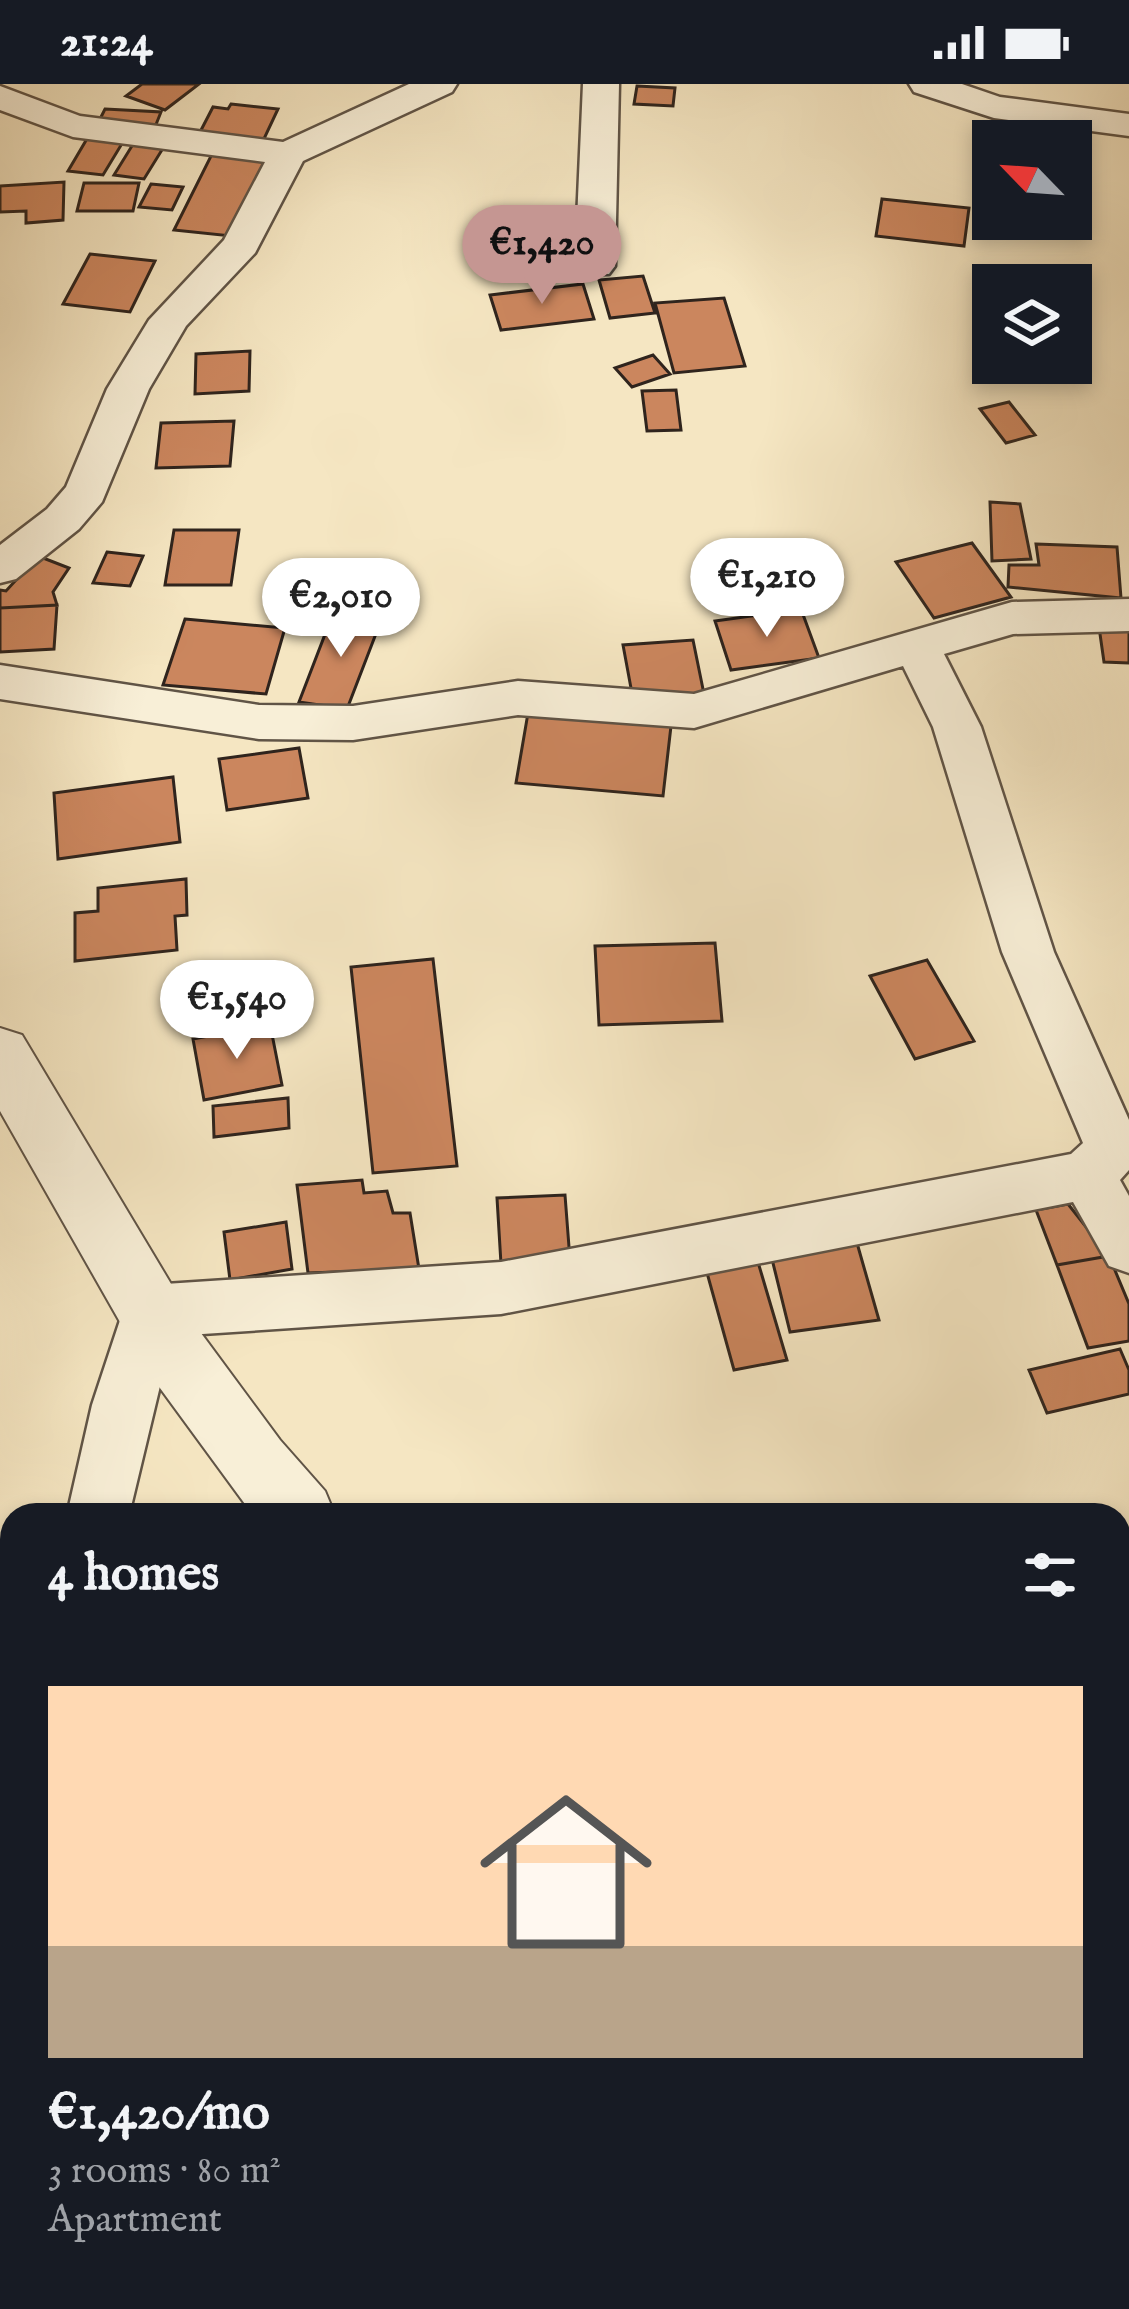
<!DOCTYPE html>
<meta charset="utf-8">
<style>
body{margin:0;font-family:"IM FELL English",serif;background:#20242c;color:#f1f3f6;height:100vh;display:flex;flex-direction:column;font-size:45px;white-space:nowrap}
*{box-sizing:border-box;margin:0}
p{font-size:39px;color:#9ea1a6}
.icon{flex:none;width:66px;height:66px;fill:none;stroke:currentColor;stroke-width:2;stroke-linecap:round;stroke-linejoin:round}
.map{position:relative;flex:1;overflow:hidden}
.side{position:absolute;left:0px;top:1419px;width:1131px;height:807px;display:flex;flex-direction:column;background:#171b24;border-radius:36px 36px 0 0;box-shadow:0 6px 18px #0003}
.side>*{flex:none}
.needle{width:78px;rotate:295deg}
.fabs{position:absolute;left:972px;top:36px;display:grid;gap:24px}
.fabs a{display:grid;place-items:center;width:120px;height:120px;border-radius:0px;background:#171b24;box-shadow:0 6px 18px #0003;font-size:60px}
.price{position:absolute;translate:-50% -102px;padding:0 27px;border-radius:42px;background:#fff;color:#222;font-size:39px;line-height:78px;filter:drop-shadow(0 3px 6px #0008)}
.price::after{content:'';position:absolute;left:50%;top:72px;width:36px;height:27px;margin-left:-18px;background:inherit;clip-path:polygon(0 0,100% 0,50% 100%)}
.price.active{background:#c59692;color:#111}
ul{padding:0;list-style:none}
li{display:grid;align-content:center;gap:24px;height:636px;padding:0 48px}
li span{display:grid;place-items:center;height:372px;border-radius:0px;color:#555}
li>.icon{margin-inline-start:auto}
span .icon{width:216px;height:216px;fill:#fffc;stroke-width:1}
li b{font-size:51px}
h2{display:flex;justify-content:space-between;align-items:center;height:144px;padding:0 48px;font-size:51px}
.status{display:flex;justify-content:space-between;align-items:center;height:84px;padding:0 60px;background:#171b24;direction:ltr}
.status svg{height:33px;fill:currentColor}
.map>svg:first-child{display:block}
.building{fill:#cb865e;stroke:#2f241d;stroke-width:3}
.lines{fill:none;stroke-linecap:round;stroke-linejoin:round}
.minor-casing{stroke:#605446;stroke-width:5}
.tertiary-casing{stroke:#605446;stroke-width:4}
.minor{fill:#f8efd7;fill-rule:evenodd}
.tertiary{fill:#f8efd7;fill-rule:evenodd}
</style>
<div class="status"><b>21:24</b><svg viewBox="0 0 49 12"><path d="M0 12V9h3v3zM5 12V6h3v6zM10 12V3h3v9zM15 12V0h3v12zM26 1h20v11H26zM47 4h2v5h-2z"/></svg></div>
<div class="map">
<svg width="1129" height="2225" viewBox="0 0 1129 2225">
<rect width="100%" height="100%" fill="#f5e6c2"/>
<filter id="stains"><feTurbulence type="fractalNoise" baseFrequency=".00167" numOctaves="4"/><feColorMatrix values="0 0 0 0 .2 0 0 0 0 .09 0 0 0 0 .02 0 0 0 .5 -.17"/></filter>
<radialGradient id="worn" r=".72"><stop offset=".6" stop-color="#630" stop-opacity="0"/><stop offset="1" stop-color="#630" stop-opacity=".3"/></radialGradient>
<!-- building -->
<path class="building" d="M142 0H199L165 26 126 12Z
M637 2 675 4 673 22 634 20Z
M231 20 278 25 263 57 199 50 213 23 228 25Z
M105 25 161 28 155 43 98 39Z
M993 44 1064 50V57H993L990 83Z
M91 48 126 53 103 91 68 87Z
M135 57 165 61 144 95 114 91Z
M212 70 268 76 231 152 174 146Z
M64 98 63 136 26 139V127L0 128V102Z
M84 99H139L133 127H77Z
M151 100 183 103 172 126 139 123Z
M882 115 969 124 964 162 876 152Z
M90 170 155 177 130 228 63 220Z
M643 192 655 229 610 234 599 196Z
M583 200 594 235 501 246 490 211Z
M724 214 745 282 674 289 655 219Z
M250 267 249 307 195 310 196 270Z
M653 271 670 290 632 303 615 284Z
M676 306 681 346 647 347 642 307Z
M1009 318 1035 351 1006 359 980 325Z
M234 337 230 382 156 384 161 339Z
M990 418 1020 420 1031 475 992 477Z
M174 446H239L231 501H165Z
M972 459 1011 513 934 534 896 478Z
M1036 460 1117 463 1121 514 1008 503 1009 481H1039Z
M107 468 143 472 130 502 93 499Z
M38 472 69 484 53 508 57 521 0 524V506L6 507Z
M57 521 54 565 0 568V524Z
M801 525 819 574 731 586 715 537Z
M334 527 382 534 347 625 299 618Z
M185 535 285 544 266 610 163 601Z
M1099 543 1129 544V579L1104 578Z
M693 556 704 610 633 615 623 561Z
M528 629 671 642 663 712 516 699Z
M299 664 308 714 227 726 219 675Z
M173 693 180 758 58 775 54 709Z
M186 795 187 831 175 832 177 866 75 877V829L98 827V804Z
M715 859 722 937 599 941 595 862Z
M433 875 457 1082 373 1089 351 883Z
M927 876 974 957 915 975 870 892Z
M270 940 282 1001 204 1016 193 955Z
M288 1014 289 1044 214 1053 213 1022Z
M362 1096 364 1109 387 1107 393 1129H410L419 1185 308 1189 297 1101Z
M565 1111 570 1176 501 1180 497 1114Z
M1068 1120 1109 1172 1057 1181 1036 1126Z
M286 1138 292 1185 230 1196 224 1148Z
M857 1159 879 1236 790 1248 771 1171Z
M755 1168 787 1276 734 1286 704 1178Z
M1109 1172 1129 1220V1257L1088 1264 1057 1181Z
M1120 1265 1129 1286V1310L1047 1329 1029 1286Z
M0 1862 12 1887V1963L0 1971Z"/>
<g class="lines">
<!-- minor casing -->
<g class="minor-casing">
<path id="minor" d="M409 0H457L452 8 303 77 255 169 186 242 149 305 102 418 79 445 16 495 0 499V461L47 425 66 403 107 305 149 236 224 156 265 78 73 53 0 26V2L80 32 283 58Z
M583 0H619L615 182 609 190H581L575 182Z
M909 0H962L1000 13 1129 30V52L994 34 914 8Z
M1129 515V547L1013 550 944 570 981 643 1054 868 1129 1036V1086L1120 1096 1129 1112V1189L1109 1182 1073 1118 501 1230 172 1252 129 1431H67L92 1321 129 1209 150 1201 501 1178 1071 1070 1083 1059 1002 868 933 643 903 582 694 644 518 631 353 656 259 655 0 615V581L259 621 353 622 518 597 694 610 1012 518Z
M12 1717V1801L0 1806V1722Z
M105 2214H183L185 2225H107Z"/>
</g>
<!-- tertiary casing -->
<g class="tertiary-casing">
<path id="tertiary" d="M0 944 22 951 198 1245 280 1356 325 1407 335 1431H253L149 1289 0 1027Z
M982 2214H1077L1082 2225H987Z"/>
</g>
<!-- minor -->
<use href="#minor" class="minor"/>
<!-- tertiary -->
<use href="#tertiary" class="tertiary"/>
</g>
<rect width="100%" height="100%" filter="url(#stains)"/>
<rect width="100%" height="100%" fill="url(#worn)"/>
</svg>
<div class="fabs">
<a><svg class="needle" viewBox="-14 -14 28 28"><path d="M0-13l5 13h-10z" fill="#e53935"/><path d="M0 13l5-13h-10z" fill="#9ea1a6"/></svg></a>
<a><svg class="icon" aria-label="layers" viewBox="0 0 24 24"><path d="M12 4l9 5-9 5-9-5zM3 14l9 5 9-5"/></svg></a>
</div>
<b class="price active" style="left:542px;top:223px">€1,420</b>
<b class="price" style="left:767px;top:556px">€1,210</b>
<b class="price" style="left:341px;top:576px">€2,010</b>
<b class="price" style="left:237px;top:978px">€1,540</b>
<section class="side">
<h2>4 homes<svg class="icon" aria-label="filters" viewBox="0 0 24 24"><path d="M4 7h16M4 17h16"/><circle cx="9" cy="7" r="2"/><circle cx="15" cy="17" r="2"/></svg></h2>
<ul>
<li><span style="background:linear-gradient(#ffd9b3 70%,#b9a48a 0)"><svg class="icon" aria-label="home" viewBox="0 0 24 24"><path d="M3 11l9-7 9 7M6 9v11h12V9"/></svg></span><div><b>€1,420/mo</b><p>3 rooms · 80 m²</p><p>Apartment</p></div></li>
</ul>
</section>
</div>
